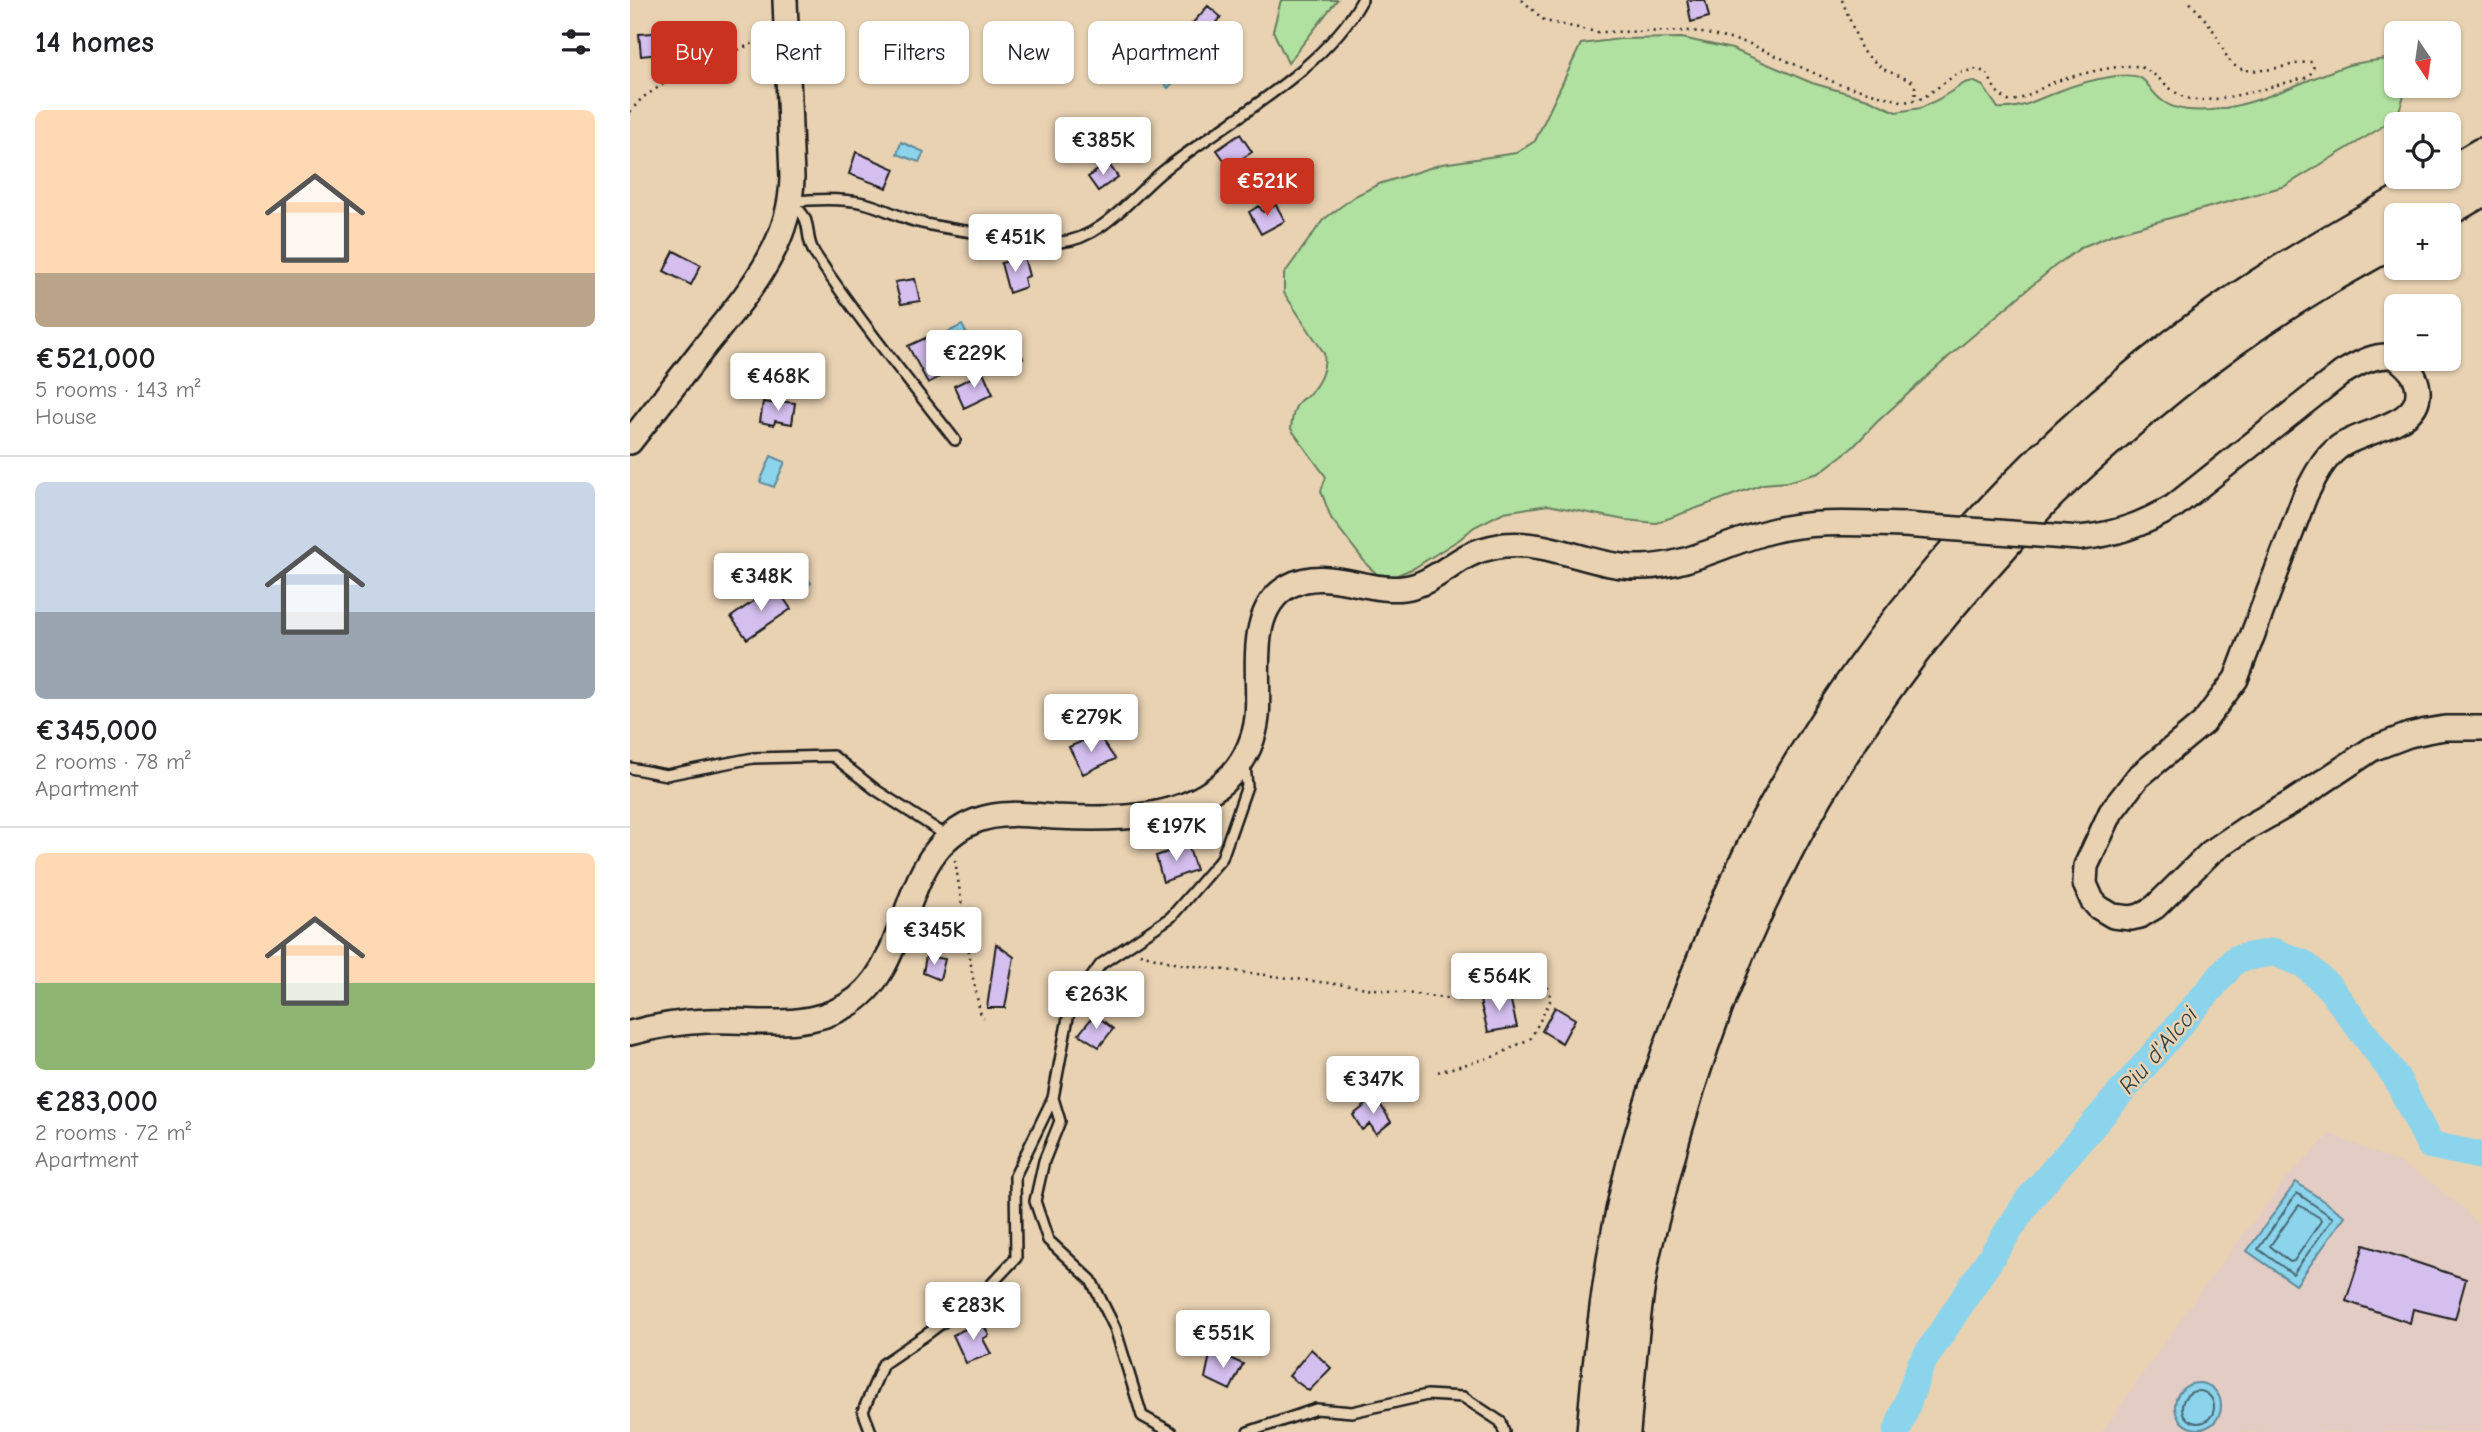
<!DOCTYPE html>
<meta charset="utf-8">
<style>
body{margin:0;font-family:"Comic Neue",sans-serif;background:#f2f2f2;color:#202124;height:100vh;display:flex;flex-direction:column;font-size:26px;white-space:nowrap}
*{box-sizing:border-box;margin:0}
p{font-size:23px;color:#757577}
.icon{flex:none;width:38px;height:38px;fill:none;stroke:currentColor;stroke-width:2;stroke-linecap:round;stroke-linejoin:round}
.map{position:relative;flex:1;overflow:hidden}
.side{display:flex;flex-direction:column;background:#fff;width:630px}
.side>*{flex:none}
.banner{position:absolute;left:21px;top:21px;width:665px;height:63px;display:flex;gap:14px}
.needle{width:46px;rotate:167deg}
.buttons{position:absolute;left:1754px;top:21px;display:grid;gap:14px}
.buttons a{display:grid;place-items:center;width:77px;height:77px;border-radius:10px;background:#fff;box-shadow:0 2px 5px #0004;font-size:35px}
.price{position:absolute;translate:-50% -60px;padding:0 16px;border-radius:7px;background:#fff;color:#222;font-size:23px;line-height:46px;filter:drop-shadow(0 2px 4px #0008)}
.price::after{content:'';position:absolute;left:50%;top:42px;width:21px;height:16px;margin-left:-10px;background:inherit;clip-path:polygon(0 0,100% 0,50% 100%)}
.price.on{background:#c8321e;color:#fff}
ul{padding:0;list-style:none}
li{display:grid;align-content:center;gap:14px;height:371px;padding:0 35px}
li+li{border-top:2px solid #e0e0e0}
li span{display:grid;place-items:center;height:217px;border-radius:10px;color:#555}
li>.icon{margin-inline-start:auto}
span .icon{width:126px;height:126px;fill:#fffc;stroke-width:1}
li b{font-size:30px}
h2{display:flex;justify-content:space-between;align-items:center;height:84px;padding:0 35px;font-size:30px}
.chip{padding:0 24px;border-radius:10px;background:#fff;box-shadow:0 2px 5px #0004;font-size:24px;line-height:63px}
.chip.on{background:#c8321e;color:#fff}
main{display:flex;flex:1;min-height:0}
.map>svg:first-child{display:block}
.built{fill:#e3ccc4}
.green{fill:#b1e1a0;stroke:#667e5e;stroke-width:2}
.water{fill:#8bd4ec;stroke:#5f8a99;stroke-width:2}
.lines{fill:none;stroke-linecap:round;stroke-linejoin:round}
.shore{stroke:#48666f;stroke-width:2}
.river{stroke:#8bd4ec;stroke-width:28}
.building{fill:#d5bfef;stroke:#1c1c1c;stroke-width:2}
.service-casing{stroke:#1c1c1c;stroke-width:14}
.tertiary-casing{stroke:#1c1c1c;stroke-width:28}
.motorway-casing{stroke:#1c1c1c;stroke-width:38}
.path{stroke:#1c1c1c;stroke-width:2.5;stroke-dasharray:2 5;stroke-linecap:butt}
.service{stroke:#e9d2b2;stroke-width:9}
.tertiary{stroke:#e9d2b2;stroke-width:23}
.motorway{stroke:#e9d2b2;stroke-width:33}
.tertiary-bridge-casing{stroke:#1c1c1c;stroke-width:28;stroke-linecap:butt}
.tertiary-bridge{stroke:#e9d2b2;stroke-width:23}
.labels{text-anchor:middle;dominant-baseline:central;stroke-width:5;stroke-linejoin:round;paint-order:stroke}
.water-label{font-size:24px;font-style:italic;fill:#324146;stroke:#e9d2b2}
</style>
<main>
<section class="side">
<h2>14 homes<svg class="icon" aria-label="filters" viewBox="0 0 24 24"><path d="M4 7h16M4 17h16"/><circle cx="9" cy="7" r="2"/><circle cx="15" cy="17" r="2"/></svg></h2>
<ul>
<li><span style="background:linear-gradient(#ffd9b3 75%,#b9a48a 0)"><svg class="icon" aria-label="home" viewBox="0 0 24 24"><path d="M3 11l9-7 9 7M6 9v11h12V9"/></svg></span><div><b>€521,000</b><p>5 rooms · 143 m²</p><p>House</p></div></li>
<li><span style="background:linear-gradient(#c9d6e8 60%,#9aa5b1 0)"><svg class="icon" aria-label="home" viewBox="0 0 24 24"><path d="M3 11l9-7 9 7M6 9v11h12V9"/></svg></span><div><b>€345,000</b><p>2 rooms · 78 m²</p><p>Apartment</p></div></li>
<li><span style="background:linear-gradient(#ffd9b3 60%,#8fb573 0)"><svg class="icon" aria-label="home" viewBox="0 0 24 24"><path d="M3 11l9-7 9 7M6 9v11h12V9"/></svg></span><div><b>€283,000</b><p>2 rooms · 72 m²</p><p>Apartment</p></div></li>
</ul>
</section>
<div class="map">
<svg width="1852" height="1432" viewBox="0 0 1852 1432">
<rect width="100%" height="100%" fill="#e9d2b2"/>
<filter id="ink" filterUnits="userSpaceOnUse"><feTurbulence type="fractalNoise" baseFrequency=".0143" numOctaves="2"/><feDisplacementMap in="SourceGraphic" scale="14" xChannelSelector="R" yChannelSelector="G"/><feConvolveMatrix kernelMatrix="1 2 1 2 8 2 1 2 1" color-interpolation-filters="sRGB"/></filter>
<g filter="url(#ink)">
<!-- built -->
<path class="built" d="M1700 1134 1770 1163 1797 1179 1834 1209 1852 1229V1432H1472L1566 1297 1658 1176Z"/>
<!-- green -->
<path class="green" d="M651 0H707L658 63 643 31Z
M1052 38 1102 49 1182 83 1238 99 1266 112 1291 108 1309 99 1335 83 1343 81 1353 86 1368 108C1389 110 1404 101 1424 93 1443 85 1465 79 1486 76 1523 72 1512 87 1534 102 1547 111 1565 111 1581 110 1630 105 1673 80 1719 65 1731 62 1744 61 1756 59L1766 67V86H1777L1769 111 1749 129 1655 186 1483 234 1452 247 1425 266 1325 351 1247 422 1223 447 1189 473 1157 482 1133 484 1026 523 995 520 918 505 874 512 844 527 830 539 784 568 765 576 747 574 738 566 701 518 691 491 696 477 661 429C662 420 663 409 669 402 674 396 673 400 678 395 690 383 696 368 694 353L654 293V274L693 220 725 196 749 184 812 164 886 153 905 141 951 44 990 39Z"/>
<!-- water -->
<path class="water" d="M548 61 556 69 538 88 530 78Z
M271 142 294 152 289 162 267 154Z
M332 325 338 336 319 345 314 334Z
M141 456 155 462 144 487 130 482Z
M175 575 181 583 163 597 156 589Z
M1666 1182 1715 1216 1666 1285 1617 1251Z
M1545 1406a23 23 0 1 1 46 0a23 23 0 1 1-46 0Z"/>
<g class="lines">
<!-- shore -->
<path class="shore" d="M1667 1193 1703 1218 1663 1274 1628 1249Z
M1669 1205 1690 1218 1691 1221 1664 1261 1660 1262 1640 1246Z
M1552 1407a16 16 0 1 1 32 0a16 16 0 1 1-32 0Z"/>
<!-- river -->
<path class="river" d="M1267 1432 1291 1364 1400 1198 1606 959 1644 952 1674 964 1700 988 1766 1077 1800 1145 1852 1156"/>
</g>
<!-- building -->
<path class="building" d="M1057 0H1075L1079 17 1061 22Z
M578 6 591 17 586 23 598 34 582 51 579 48 571 57 560 47 553 56 542 46Z
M38 32 40 53 11 56 9 34Z
M610 134 622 152 599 167 587 150Z
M226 152 265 169 257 188 219 174Z
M478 163 488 177 468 191 458 177Z
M646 205 655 221 631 234 619 212 629 206 633 212Z
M44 251 71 265 61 285 34 271Z
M394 257 399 276 394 278 396 287 379 293 371 263Z
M285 279 290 301 271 304 265 282Z
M304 334 321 371 298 383 278 346Z
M384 338 393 358 366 369 361 358 372 353 368 345Z
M353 372 363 394 334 408 324 386Z
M147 401 165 403 162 424 145 421 144 425 130 422 133 402 146 404Z
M145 586 161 609 117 639 101 617Z
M468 734 485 759 453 774 439 747Z
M558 845 566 870 533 882 526 856Z
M366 944 384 957 375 1008H357Z
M296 956 315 959 310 980 293 973Z
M879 993 887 1027 858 1032 850 1001Z
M925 1007 945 1019 932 1043 912 1031Z
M465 1014 483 1029 469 1047 449 1034Z
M746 1097 761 1122 746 1134 740 1124 732 1130 723 1115Z
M1734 1245 1836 1279 1825 1319 1783 1309 1780 1323 1716 1301Z
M351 1321 359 1335 353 1339 361 1354 336 1363 323 1335Z
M681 1349 701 1368 679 1391 659 1376Z
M581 1350 613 1364 600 1390 575 1378Z"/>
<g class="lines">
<!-- service casing -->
<g class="service-casing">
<path id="service" d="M160 202C185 199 210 198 234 203 251 207 267 216 284 221 313 229 343 232 372 236 391 239 411 243 430 242 474 239 505 192 537 168 600 119 694 70 732 0
M161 203C186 221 172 234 185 254 228 319 277 379 325 440
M0 768 36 775 123 758 203 756 246 790 317 836
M423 1098 430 1121 414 1161 405 1201 418 1240 461 1280 485 1328 512 1416 541 1432
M241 1432 233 1411 253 1364 300 1332 356 1290 386 1258 385 1176 423 1098 440 1007 471 964 541 917 592 858 617 786 615 766
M618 1432 686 1409 722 1412 797 1395 833 1397 871 1422 874 1432"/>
</g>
<!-- tertiary casing -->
<g class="tertiary-casing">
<path id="tertiary" d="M1768 359C1779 368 1787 376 1788 390 1791 426 1732 430 1709 447 1693 459 1684 478 1675 496L1606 679 1573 723 1508 777 1481 812 1456 866 1455 884 1462 900 1468 907 1483 916 1501 918 1510 916 1525 907 1581 852 1615 829 1661 803 1742 749 1779 735 1797 731 1815 728H1852
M0 442C25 410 51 377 76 345 117 294 161 246 162 177L155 0
M1450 538C1487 534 1511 525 1543 507L1712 373C1729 363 1746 353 1766 357
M0 1033C26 1026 51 1022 77 1021 125 1019 172 1031 216 1006 286 967 265 850 348 820 372 811 400 815 425 817 486 820 558 821 602 774 616 759 625 737 627 717 631 676 615 610 659 586 696 566 735 593 774 588 798 585 817 567 837 556 848 550 862 547 874 545 921 540 966 569 1013 567 1058 566 1098 542 1141 531 1185 520 1230 524 1274 525"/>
</g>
<!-- motorway casing -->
<g class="motorway-casing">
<path id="motorway" d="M1818 175 1852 155
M1807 215 1852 189
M964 1432C970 1358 978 1284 993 1211 1006 1146 1028 1082 1051 1020 1076 953 1103 886 1137 822 1237 638 1378 474 1544 346 1629 281 1722 229 1815 177
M993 1432C998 1373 1002 1313 1013 1254 1019 1227 1027 1201 1033 1174 1093 939 1199 735 1363 555 1383 533 1402 509 1423 489 1504 413 1592 340 1688 283 1714 268 1740 253 1766 239"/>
</g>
<!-- path -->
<path class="path" d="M892 0 915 21 967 32 1063 31 1118 43 1208 84 1275 102 1293 98 1328 73 1347 69 1357 73 1366 91 1378 101C1396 101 1411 86 1427 81 1450 74 1477 67 1500 66 1524 64 1537 94 1560 99 1586 105 1647 84 1675 78 1681 74 1686 69 1682 62 1668 62 1648 69 1633 70 1596 74 1599 56 1583 30 1576 19 1566 10 1558 0
M1212 0 1232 51 1253 69 1281 81 1285 87 1286 100
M0 112 12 98 38 81 137 37
M325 860 343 978 350 1012 354 1018
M510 954 549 964 831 1000 892 972 914 974 921 999 901 1038 866 1056 804 1073"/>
<!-- service -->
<use href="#service" class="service"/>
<!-- tertiary -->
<use href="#tertiary" class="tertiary"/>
<!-- motorway -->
<use href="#motorway" class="motorway"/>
<!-- tertiary-bridge casing -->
<g class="tertiary-bridge-casing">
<path id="tertiary-bridge" d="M1274 525 1450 538"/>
</g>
<!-- tertiary-bridge -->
<use href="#tertiary-bridge" class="tertiary-bridge"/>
</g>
</g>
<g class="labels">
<!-- water labels -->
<g class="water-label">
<text transform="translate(1528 1050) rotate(-49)">Riu d'Alcoi</text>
</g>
</g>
</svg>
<div class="buttons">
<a><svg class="needle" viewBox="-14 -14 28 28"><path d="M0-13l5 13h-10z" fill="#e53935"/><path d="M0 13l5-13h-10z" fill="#757577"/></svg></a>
<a><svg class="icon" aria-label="locate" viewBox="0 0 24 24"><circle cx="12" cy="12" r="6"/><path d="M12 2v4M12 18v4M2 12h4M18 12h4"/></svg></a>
<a>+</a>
<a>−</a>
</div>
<b class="price" style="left:473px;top:177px">€385K</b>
<b class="price on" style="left:637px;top:218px">€521K</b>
<b class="price" style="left:385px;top:274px">€451K</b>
<b class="price" style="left:344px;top:390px">€229K</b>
<b class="price" style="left:148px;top:413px">€468K</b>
<b class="price" style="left:131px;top:613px">€348K</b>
<b class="price" style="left:461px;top:754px">€279K</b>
<b class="price" style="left:546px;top:863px">€197K</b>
<b class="price" style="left:304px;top:967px">€345K</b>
<b class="price" style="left:869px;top:1013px">€564K</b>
<b class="price" style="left:466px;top:1031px">€263K</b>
<b class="price" style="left:743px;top:1116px">€347K</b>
<b class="price" style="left:343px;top:1342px">€283K</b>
<b class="price" style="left:593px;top:1370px">€551K</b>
<div class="banner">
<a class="chip on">Buy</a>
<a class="chip">Rent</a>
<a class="chip">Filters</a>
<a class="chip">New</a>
<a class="chip">Apartment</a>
</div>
</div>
</main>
